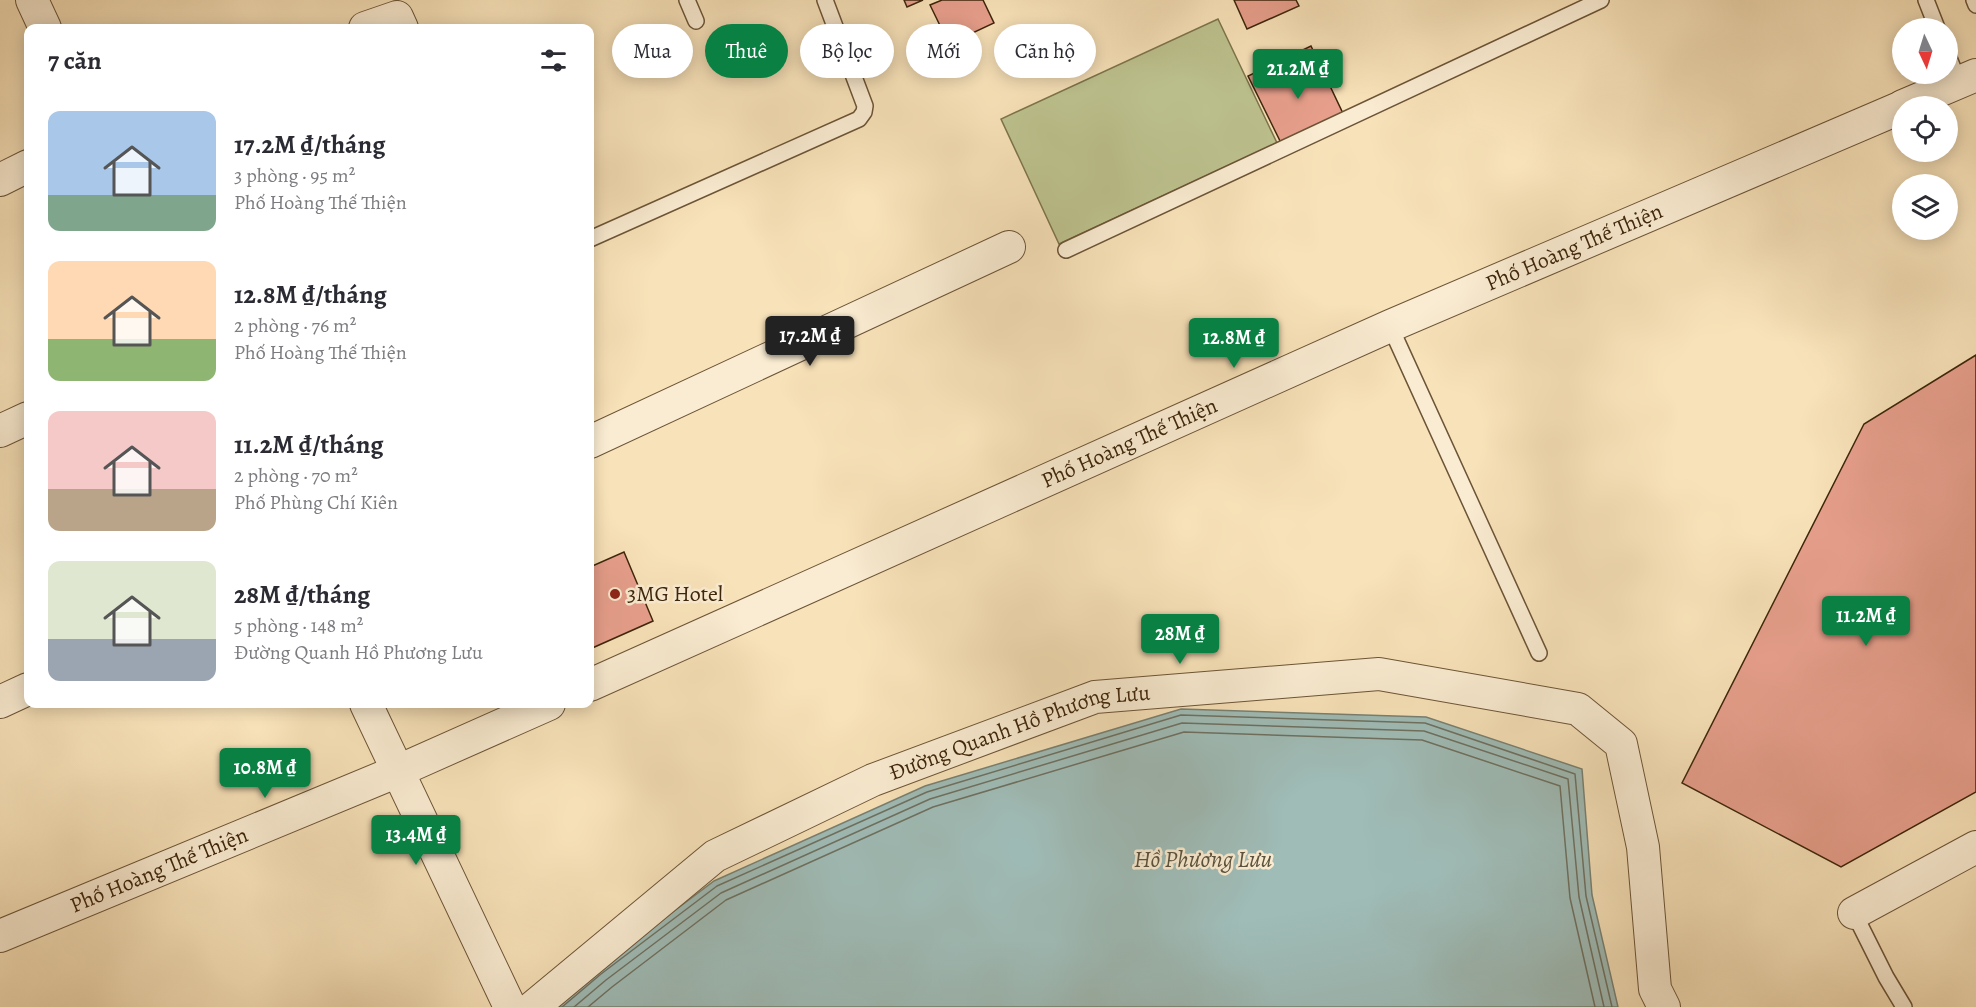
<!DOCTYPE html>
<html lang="vi">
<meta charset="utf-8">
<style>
body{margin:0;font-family:Alegreya,serif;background:#f2f2f3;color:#2b2b33;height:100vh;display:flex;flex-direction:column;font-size:22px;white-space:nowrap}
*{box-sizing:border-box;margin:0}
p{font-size:20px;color:#7c7c81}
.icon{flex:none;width:33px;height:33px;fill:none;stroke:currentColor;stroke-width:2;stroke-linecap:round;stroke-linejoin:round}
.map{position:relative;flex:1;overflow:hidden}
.details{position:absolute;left:24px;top:24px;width:570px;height:684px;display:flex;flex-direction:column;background:#fff;border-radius:12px;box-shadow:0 3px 15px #0003}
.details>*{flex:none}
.guide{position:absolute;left:612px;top:24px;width:570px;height:54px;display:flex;gap:12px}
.needle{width:39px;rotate:176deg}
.buttons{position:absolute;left:1892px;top:18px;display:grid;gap:12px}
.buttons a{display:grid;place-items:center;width:66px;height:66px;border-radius:50%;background:#fff;box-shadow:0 3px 15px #0003;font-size:30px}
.price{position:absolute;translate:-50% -51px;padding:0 14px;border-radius:6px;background:#0b8043;color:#fff;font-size:20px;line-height:39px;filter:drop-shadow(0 2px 3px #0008)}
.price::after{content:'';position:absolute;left:50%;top:36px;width:18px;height:14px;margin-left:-9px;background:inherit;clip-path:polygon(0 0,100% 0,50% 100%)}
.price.selected{background:#222;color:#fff}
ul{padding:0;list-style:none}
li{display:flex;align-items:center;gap:18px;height:150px;padding:0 24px}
li span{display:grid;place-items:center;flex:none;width:168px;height:120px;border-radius:12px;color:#555}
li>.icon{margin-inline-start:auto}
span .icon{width:72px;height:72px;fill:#fffc;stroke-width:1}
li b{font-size:26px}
h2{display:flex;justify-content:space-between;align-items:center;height:72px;padding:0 24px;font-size:26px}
.pill{padding:0 21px;border-radius:27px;background:#fff;box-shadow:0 3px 15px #0003;font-size:21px;line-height:54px}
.pill.selected{background:#0b8043;color:#fff}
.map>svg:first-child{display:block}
.green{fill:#bdc38f;stroke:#7d744c;stroke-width:1.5}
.water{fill:#9fbcb7;stroke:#788072;stroke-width:1.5}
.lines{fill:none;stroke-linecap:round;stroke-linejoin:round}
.shore{stroke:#6e7060;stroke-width:1.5}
.building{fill:#e79f8c;stroke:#3d250a;stroke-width:1.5}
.lane-casing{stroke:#6c5436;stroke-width:18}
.street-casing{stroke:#6c5436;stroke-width:34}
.lane{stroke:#faecd2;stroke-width:15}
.street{stroke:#faecd2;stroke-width:32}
.poi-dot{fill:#8f2418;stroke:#faecd2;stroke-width:2}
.labels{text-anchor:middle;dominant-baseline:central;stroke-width:5;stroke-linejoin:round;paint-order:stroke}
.street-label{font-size:22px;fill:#3d250a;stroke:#faecd2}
.poi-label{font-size:22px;fill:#3d250a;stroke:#faecd2;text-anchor:start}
.water-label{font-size:24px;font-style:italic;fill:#5a523e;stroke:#faecd2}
</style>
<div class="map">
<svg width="1976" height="1007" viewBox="0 0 1976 1007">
<rect width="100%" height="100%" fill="#f8e2b9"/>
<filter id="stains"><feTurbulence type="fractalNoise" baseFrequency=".00333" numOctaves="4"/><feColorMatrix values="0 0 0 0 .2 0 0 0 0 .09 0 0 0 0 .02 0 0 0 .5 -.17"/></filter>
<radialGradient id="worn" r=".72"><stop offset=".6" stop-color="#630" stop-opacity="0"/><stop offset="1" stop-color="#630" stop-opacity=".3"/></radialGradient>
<!-- green -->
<path class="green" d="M1218 19 1277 143 1059 244 1001 119Z"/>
<!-- water -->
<path class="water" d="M1181 709 1426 717 1582 769 1592 895 1618 1007H553L597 969 714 881 925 786Z"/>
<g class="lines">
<!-- shore -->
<path class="shore" d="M562 1007 601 974 717 886 927 792 1181 715 1425 723 1575 774 1586 896 1612 1007
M574 1007 606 980 721 893 930 799 1182 723 1424 731 1568 779 1579 897 1604 1007
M588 1007 612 987 726 900 933 807 1184 732 1422 740 1560 786 1570 898 1595 1007"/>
</g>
<!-- building -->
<path class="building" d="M904 0H923L907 7Z
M942 0H983L994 23 949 44 930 5Z
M1234 0H1296L1299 6 1247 29Z
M1311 46 1348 124 1286 153 1248 76Z
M1976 355V792L1841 867 1682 783 1864 424Z
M624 552 653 621 590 649V567Z"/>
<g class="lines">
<!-- lane casing -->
<g class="lane-casing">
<path id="lane" d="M687 0 696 21
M1926 0 1937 28
M1974 0 1976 5
M1947 53 1959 83
M590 239 859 119 864 112 865 106 825 0
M1066 250 1601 0
M1390 326 1539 653
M1854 913 1886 977 1904 1007"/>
</g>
<!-- street casing -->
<g class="street-casing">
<g id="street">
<path d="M32 0 45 28"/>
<path d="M365 28 397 17 402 28"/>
<path d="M1903 106 1976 75"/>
<path d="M0 180 28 166"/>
<path d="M0 431 28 418"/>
<path d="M590 442 1009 247"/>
<path id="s1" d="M590 685 1390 326 1902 107"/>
<path d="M0 702 28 689"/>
<path d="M366 704 510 1007"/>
<path d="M1854 913 1976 847"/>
<path id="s2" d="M0 936 398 771 549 704"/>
<path id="s3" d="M533 1007 715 856 873 780 1095 697 1379 674 1578 709 1621 744 1643 847 1655 989 1664 1007"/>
</g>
</g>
<!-- lane -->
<use href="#lane" class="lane"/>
<!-- street -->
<use href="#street" class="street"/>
</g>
<!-- markers -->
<circle class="poi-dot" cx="615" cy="594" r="6"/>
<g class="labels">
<!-- street labels -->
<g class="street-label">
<text stroke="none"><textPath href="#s1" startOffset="1077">Phố Hoàng Thế Thiện</textPath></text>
<text stroke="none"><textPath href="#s1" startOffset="591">Phố Hoàng Thế Thiện</textPath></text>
<text stroke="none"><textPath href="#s3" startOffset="567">Đường Quanh Hồ Phương Lưu</textPath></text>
<text stroke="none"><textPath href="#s2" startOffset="172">Phố Hoàng Thế Thiện</textPath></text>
</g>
<!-- poi labels -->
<g class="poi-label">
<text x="627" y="594">3MG Hotel</text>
</g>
<!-- water labels -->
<g class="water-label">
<text x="1203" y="859">Hồ Phương Lưu</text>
</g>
</g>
<rect width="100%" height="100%" filter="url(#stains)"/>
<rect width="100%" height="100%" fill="url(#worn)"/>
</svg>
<div class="buttons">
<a><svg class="needle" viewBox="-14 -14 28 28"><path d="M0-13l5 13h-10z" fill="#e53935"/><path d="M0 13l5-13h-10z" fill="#7c7c81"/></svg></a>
<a><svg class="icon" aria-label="locate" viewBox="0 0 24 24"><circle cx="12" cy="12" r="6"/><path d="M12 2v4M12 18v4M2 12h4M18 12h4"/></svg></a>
<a><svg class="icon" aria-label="layers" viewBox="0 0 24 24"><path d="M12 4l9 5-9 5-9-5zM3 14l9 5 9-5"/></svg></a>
</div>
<b class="price" style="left:1298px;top:100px">21.2M ₫</b>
<b class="price selected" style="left:810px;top:367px">17.2M ₫</b>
<b class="price" style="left:1234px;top:369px">12.8M ₫</b>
<b class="price" style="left:1866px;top:647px">11.2M ₫</b>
<b class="price" style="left:1180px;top:665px">28M ₫</b>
<b class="price" style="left:265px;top:799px">10.8M ₫</b>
<b class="price" style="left:416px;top:866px">13.4M ₫</b>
<div class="guide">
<a class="pill">Mua</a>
<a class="pill selected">Thuê</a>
<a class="pill">Bộ lọc</a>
<a class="pill">Mới</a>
<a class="pill">Căn hộ</a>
</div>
<section class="details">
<h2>7 căn<svg class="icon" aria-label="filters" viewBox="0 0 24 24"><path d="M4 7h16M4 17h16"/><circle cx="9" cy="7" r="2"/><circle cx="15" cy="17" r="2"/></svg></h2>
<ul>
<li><span style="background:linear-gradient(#a9c7e8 70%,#7fa58c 0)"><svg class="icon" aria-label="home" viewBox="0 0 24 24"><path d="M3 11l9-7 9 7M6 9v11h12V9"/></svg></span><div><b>17.2M ₫/tháng</b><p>3 phòng · 95 m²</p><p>Phố Hoàng Thế Thiện</p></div></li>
<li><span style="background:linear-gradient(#ffd9b3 65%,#8fb573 0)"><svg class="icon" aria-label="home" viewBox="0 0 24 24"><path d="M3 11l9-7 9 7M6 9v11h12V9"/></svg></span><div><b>12.8M ₫/tháng</b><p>2 phòng · 76 m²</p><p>Phố Hoàng Thế Thiện</p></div></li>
<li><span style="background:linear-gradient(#f6c9c9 65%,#b9a48a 0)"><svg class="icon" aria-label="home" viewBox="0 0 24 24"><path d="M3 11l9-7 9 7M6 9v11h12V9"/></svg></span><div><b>11.2M ₫/tháng</b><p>2 phòng · 70 m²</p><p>Phố Phùng Chí Kiên</p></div></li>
<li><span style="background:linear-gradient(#dfe7d0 65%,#9aa5b1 0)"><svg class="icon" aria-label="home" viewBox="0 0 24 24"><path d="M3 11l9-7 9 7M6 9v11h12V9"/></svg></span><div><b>28M ₫/tháng</b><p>5 phòng · 148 m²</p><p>Đường Quanh Hồ Phương Lưu</p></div></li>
</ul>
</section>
</div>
